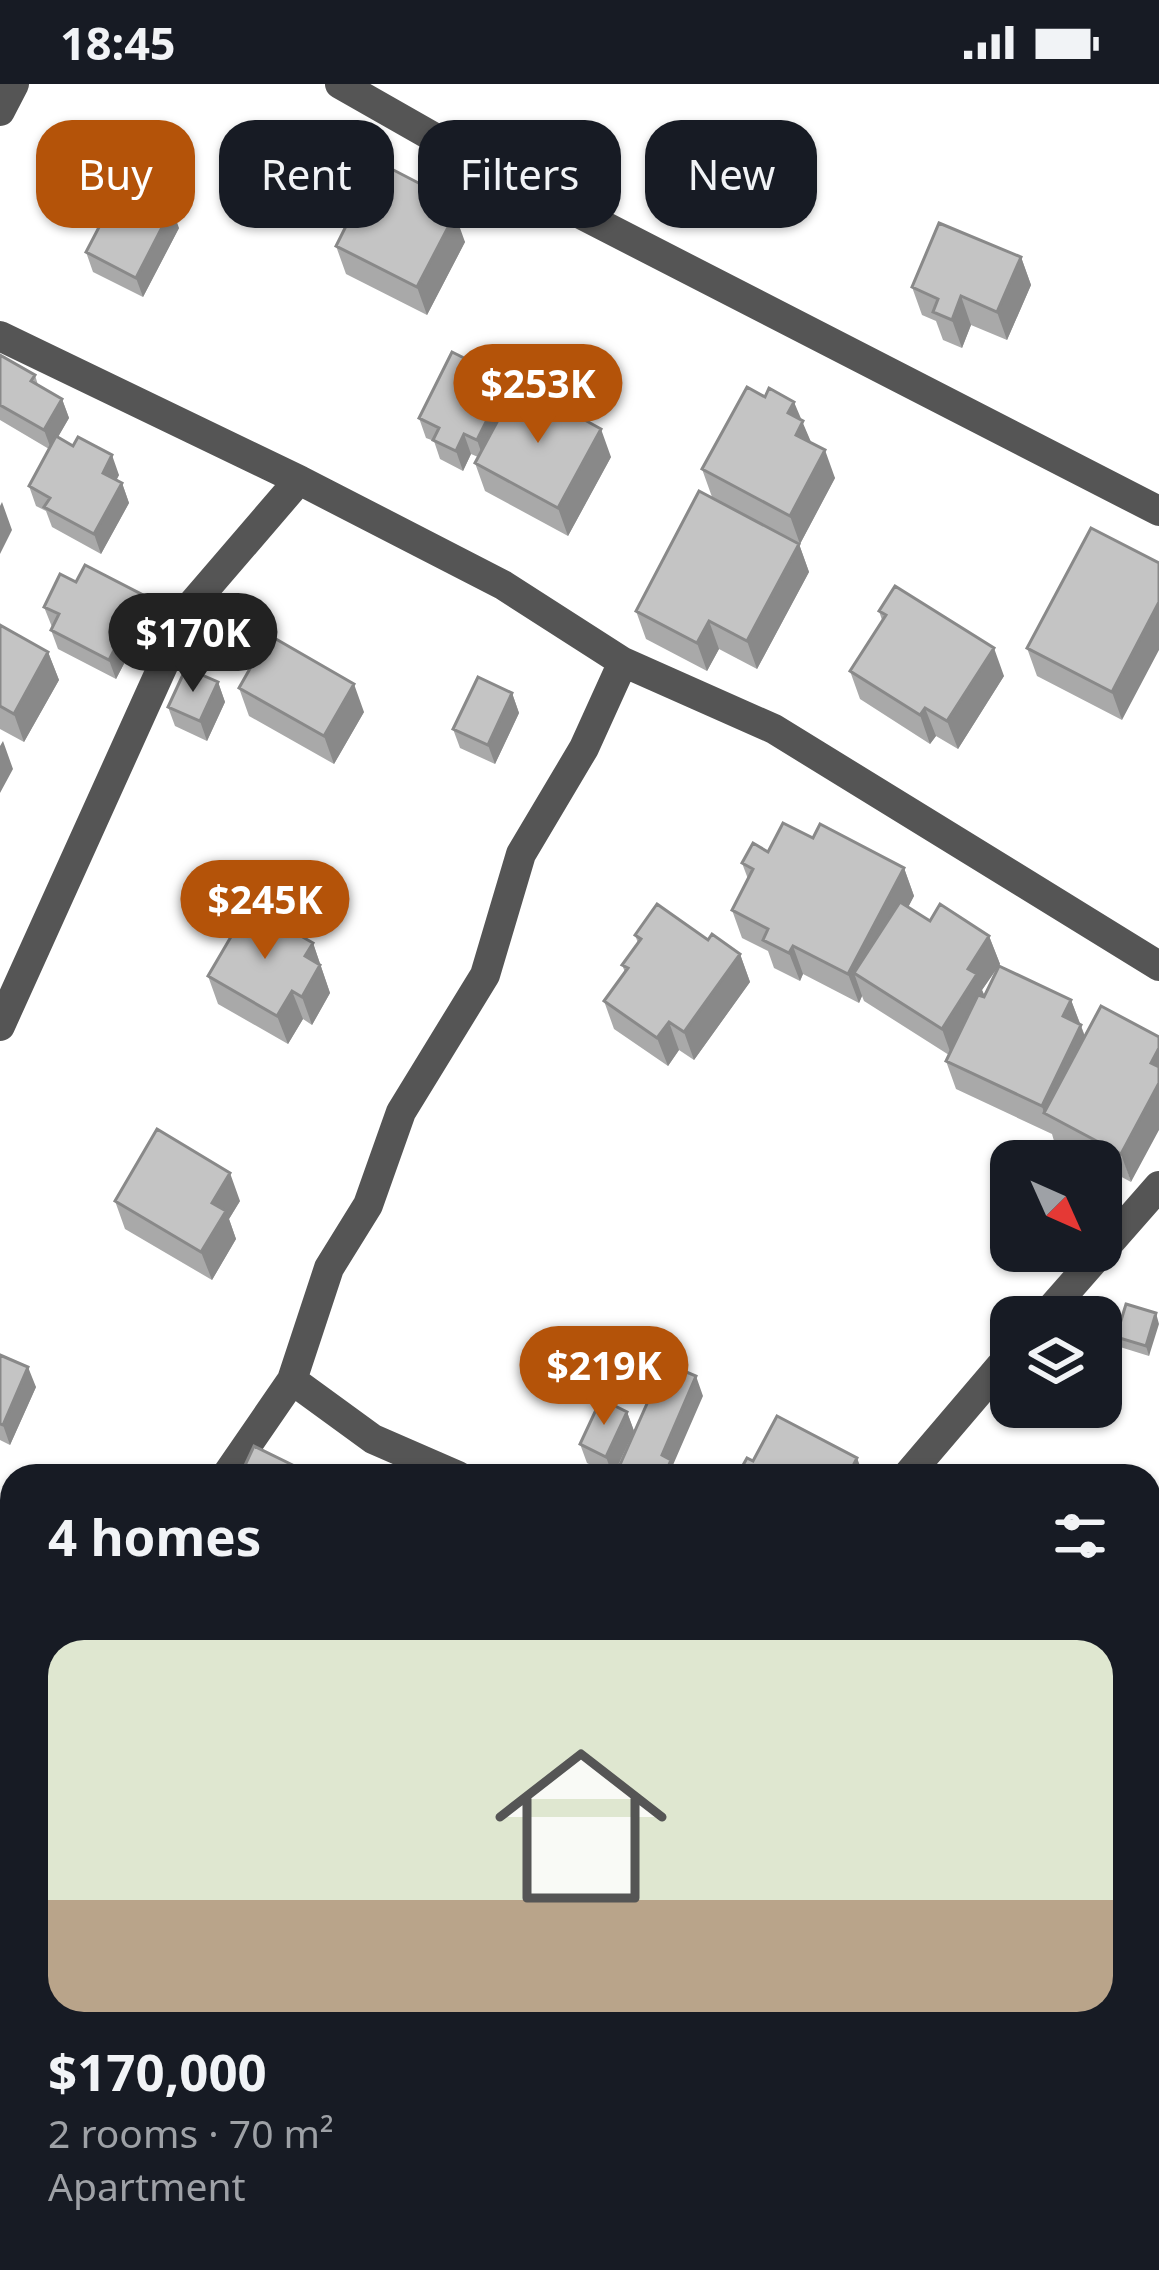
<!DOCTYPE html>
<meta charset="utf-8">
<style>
body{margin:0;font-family:"Noto Sans",sans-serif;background:#20242c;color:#f1f3f6;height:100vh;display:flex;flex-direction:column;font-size:45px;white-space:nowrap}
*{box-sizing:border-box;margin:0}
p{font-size:39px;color:#9ea1a6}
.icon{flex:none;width:66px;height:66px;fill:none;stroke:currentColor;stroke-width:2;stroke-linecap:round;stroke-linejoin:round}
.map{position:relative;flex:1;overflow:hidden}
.sheet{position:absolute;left:0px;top:1380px;width:1161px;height:807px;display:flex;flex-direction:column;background:#171b24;border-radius:36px 36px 0 0;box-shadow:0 3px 9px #0004}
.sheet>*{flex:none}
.top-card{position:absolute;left:36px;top:36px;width:1089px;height:108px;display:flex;gap:24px}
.needle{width:78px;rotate:135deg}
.buttons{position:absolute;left:990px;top:1056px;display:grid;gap:24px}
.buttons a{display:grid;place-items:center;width:132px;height:132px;border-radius:24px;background:#171b24;box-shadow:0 3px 9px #0004;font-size:60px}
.price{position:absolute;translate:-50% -102px;padding:0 27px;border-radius:42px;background:#b45309;color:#fff;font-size:39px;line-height:78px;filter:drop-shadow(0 3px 6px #0008)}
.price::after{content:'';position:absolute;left:50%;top:72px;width:36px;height:27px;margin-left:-18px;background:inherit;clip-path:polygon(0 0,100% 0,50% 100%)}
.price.selected{background:#222;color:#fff}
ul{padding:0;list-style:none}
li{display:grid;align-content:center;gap:24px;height:636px;padding:0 48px}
li span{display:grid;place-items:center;height:372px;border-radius:36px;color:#555}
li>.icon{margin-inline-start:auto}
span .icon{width:216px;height:216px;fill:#fffc;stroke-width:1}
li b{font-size:51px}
h2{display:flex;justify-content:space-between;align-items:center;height:144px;padding:0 48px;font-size:51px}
.chip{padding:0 42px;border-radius:36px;background:#171b24;box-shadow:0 3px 9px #0004;font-size:42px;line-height:108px}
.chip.selected{background:#b45309;color:#fff}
.status{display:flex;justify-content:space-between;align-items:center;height:84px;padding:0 60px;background:#171b24;direction:ltr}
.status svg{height:33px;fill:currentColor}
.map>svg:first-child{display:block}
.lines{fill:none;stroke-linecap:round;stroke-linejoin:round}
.minor{stroke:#555;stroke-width:30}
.wall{fill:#a9a9a9}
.shaded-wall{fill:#898989}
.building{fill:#c4c4c4;stroke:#898989;stroke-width:3}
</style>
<div class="status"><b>18:45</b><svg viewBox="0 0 49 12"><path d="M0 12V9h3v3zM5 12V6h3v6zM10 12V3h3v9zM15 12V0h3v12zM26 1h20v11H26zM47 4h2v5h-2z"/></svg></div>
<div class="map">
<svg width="1159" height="2186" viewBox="0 0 1159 2186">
<rect width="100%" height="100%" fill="#fff"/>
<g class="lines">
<!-- minor -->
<path class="minor" d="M340 0 456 66 1159 427
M0 27 14 0
M0 252 299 396 503 501 623 578 774 645 1159 882
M0 942 189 524 299 396
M1044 1233 1159 1102
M292 1296 373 1355 458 1392
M226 1392 292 1296 329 1184 368 1121 401 1028 485 891 521 770 584 664 623 578
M907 1392 1011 1270
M0 1733 12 1720
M0 2017 12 2010"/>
</g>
<!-- wall -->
<path class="wall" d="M442 123 465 158 427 231 346 190 336 162Z
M179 144 143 213 93 188 86 168Z
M1021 173 1031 201 1007 256 971 241 962 264 943 256 936 237 922 231 912 203Z
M0 271 35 291 38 301 62 315 69 334 58 353 119 391 116 396 122 399 129 419 101 470 52 443 46 427 36 422 29 402 49 365 0 336Z
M490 287 496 308 500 310 505 324 611 373 568 452 485 407 475 379 478 373 471 370 463 387 440 375 434 357 426 354 419 334Z
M801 336 811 359 835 394 800 460 712 413 702 385Z
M1091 444 1122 636 1037 592 1027 564Z
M799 460 809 488 757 585 719 565 707 587 646 555 636 527Z
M76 498 143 511 150 530 116 595 58 565 51 546 52 543 44 523Z
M879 527 1004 592 958 665 936 652 930 660 860 615 850 587 882 536Z
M0 541 48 568 59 596 24 658 0 645Z
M218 598 225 618 207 657 175 642 168 623Z
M239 604 364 628 334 680 249 632Z
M512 609 519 629 495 680 460 664 453 645Z
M813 754 904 784 914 812 908 823 930 837 989 852 1000 880 982 906 985 912 1071 916 1085 952 1131 1098 1101 1082V1077H1092L1054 1057 1052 1050 956 1005 946 977 949 971 864 917 862 912 859 919 803 890 800 897 774 884 768 867 742 854 732 826 748 795 742 779 768 768Z
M635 851 708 856 740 870 750 898 694 976 679 966 668 982 614 945 604 917 625 888 622 881 638 859Z
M313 859 330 909 312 941 303 935 288 960 218 920 208 892Z
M115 1117H240L229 1135 236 1155 212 1196 125 1145Z
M1156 1229 1149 1272 1120 1263 1116 1253Z
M0 1271 36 1303 10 1361 0 1356Z
M627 1328 634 1347 613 1392 587 1379 580 1360Z"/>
<!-- shaded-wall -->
<path class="shaded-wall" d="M436 108 446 136 431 117Z
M172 124 179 144 143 213 136 194Z
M455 130 465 158 427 231 417 203Z
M1021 173 1031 201 1007 256 997 228Z
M961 212 971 241 962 264 952 236Z
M490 287 497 306 490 321 483 301Z
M500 310 507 329 484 376 477 356Z
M62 315 69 334 51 365 44 346Z
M794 318 814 365 806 379 788 329Z
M601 345 611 373 568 452 558 424Z
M464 350 471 370 463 387 456 367Z
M825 366 835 394 800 460 790 432Z
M112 371 119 391 110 409 103 389Z
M122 399 129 419 101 470 94 450Z
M2 418 12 446 0 470V422Z
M799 460 809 488 757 585 747 557Z
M143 511 150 530 116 595 109 576Z
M1159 518V566L1122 636 1112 608Z
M709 537 719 565 707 587 697 559Z
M994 564 1004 592 958 665 947 637Z
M48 568 59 596 24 658 14 630Z
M218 598 225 618 207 657 200 637Z
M354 600 364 628 334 680 324 652Z
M512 609 519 629 495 680 488 661Z
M925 624 936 652 930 660 920 631Z
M3 657 13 685 0 709V662Z
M904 784 914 812 869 899 854 889 862 912 859 919 848 890Z
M989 852 1000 880 982 906 987 918 952 973 942 945 968 885Z
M313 859 330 909 312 941 302 913 305 872Z
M793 862 803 890 800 897 789 869Z
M740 870 750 898 694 976 684 948Z
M292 907 303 935 288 960 277 932Z
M1071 916 1091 969 1044 1029 1042 1022 1063 932Z
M669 938 679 966 668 982 657 954Z
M1159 964V1046L1131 1098 1121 1070 1151 979Z
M230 1089 240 1117 229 1135 236 1155 212 1196 201 1168 212 1119Z
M1156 1229 1159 1240 1149 1272 1146 1262Z
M28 1283 36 1303 10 1361 3 1341Z
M696 1292 703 1312 673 1381 677 1392H664L662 1371Z
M627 1328 634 1347 613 1392 606 1373Z
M857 1374 864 1392H848Z"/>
<!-- building -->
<path class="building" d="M378 78 436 108 431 117 455 130 417 203 336 162Z
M122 99 172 124 136 194 86 168Z
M939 139 1021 173 997 228 961 212 952 236 933 228 938 215 912 203Z
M452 268 490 287 483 301 500 310 477 356 464 350 456 367 433 356 439 344 419 334Z
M0 271 35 291 31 297 62 315 44 346 0 321Z
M518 299 601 345 558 424 475 379Z
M747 303 765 313 769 304 794 318 788 329 803 337 796 351 825 366 790 432 702 385Z
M56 352 73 362 78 353 112 371 103 389 122 399 94 450 44 423 50 414 29 402Z
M699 407 799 460 747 557 709 537 697 559 636 527Z
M1091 444 1159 479V518L1112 608 1027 564Z
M85 481 143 511 109 576 51 546 59 530 44 523 60 490 76 498Z
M895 502 994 564 947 637 925 624 920 631 850 587 886 531 879 527Z
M0 541 48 568 14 630 0 622Z
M269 551 354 600 324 652 239 604Z
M186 584 218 598 200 637 168 623Z
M478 593 512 609 488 661 453 645Z
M783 739 813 754 820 740 904 784 848 890 793 862 789 869 763 856 768 845 732 826 753 785 742 779 753 759 768 768Z
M900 818 930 837 940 820 989 852 968 885 977 890 942 945 854 889Z
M657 820 708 856 712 850 740 870 684 948 669 938 657 954 604 917 628 884 622 881 641 855 635 851Z
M249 822 313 859 305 872 320 881 302 913 292 907 277 932 208 892Z
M999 882 1071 916 1063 932 1081 941 1042 1022 946 977 978 911 984 913Z
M1101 922 1159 953V964L1151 979 1159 983V999L1121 1070 1044 1029Z
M157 1045 230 1089 212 1119 226 1127 201 1168 115 1117Z
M1126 1220 1156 1229 1146 1262 1116 1253Z
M0 1271 28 1283 3 1341 0 1340Z
M665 1279 696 1292 662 1371 671 1376 664 1392H615Z
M601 1315 627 1328 606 1373 580 1360Z
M777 1332 857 1374 848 1392H737L747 1374 753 1377Z
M254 1362 315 1392H240Z"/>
</svg>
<div class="buttons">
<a><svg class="needle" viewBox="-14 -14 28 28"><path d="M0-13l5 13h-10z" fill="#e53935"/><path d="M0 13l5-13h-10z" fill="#9ea1a6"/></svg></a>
<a><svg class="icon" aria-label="layers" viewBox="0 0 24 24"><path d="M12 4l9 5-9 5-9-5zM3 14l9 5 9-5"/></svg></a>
</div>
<b class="price" style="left:538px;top:362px">$253K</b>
<b class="price selected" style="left:193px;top:611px">$170K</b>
<b class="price" style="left:265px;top:878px">$245K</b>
<b class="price" style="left:604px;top:1344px">$219K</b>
<div class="top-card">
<a class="chip selected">Buy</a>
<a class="chip">Rent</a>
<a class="chip">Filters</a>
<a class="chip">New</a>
</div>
<section class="sheet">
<h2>4 homes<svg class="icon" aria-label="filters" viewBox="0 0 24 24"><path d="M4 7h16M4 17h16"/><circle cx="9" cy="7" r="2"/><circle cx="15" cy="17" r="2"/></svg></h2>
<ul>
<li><span style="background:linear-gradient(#dfe7d0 70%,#b9a48a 0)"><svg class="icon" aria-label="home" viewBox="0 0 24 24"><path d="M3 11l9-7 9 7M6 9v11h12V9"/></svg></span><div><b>$170,000</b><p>2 rooms · 70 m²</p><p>Apartment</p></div></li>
</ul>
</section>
</div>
